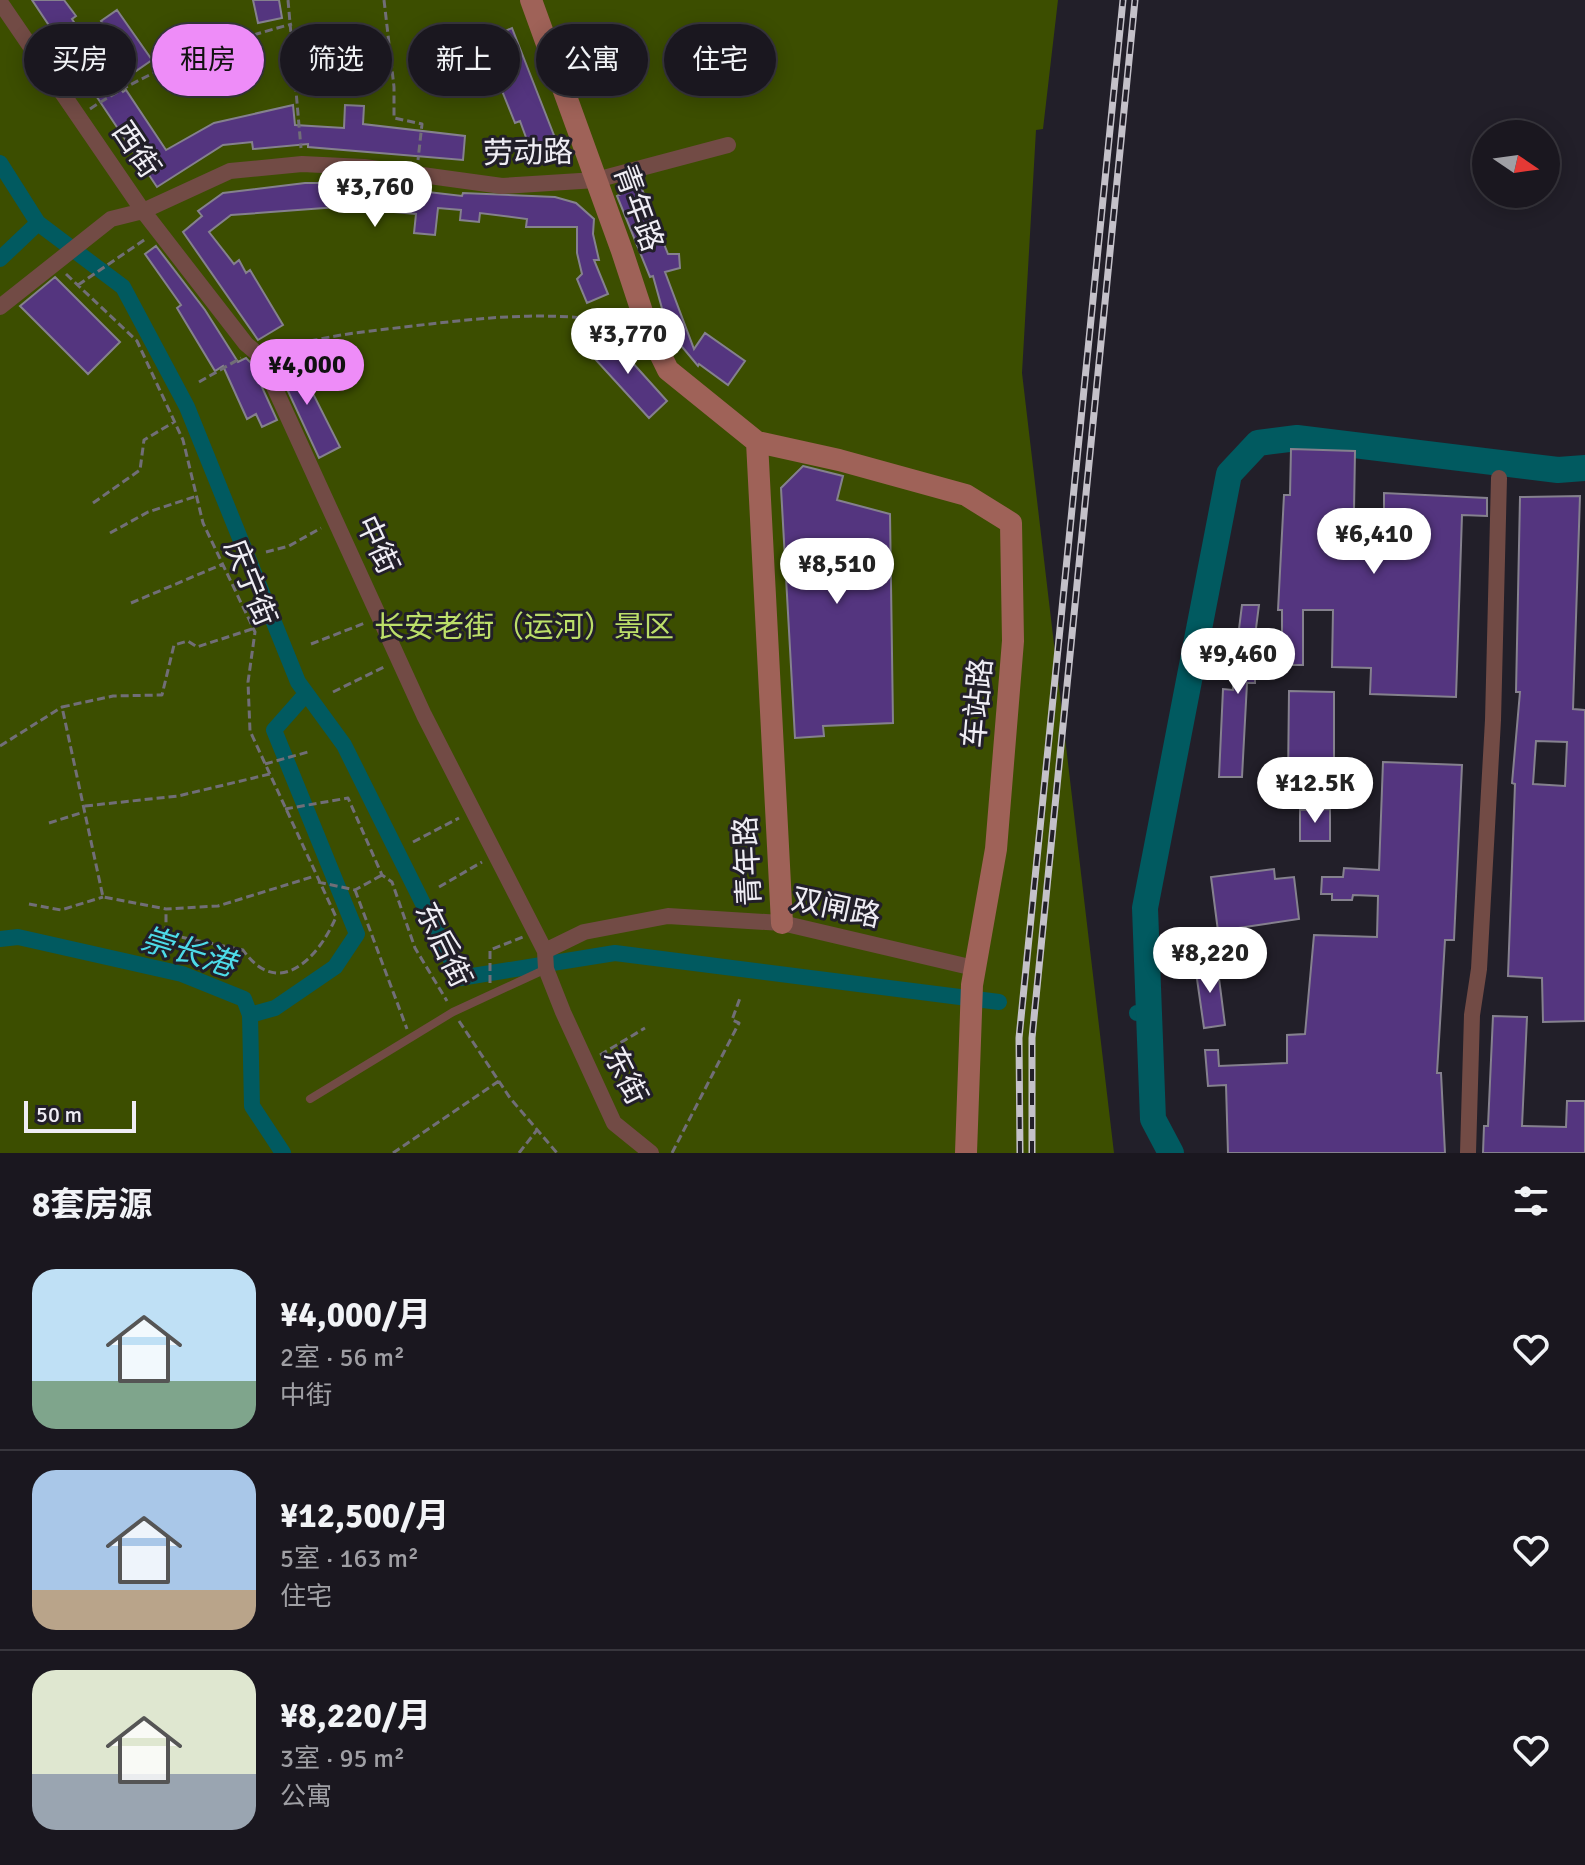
<!DOCTYPE html>
<html lang="zh">
<meta charset="utf-8">
<style>
body{margin:0;font-family:Signika,"Noto Sans SC",sans-serif;background:#232028;color:#f1f3f6;height:100vh;display:flex;flex-direction:column;font-size:30px;white-space:nowrap}
*{box-sizing:border-box;margin:0}
p{font-size:26px;color:#9f9fa4}
.icon{flex:none;width:44px;height:44px;fill:none;stroke:currentColor;stroke-width:2;stroke-linecap:round;stroke-linejoin:round}
.map{position:relative;height:1153px;overflow:hidden}
.side{display:flex;flex-direction:column;background:#1a171f;flex:1}
.side>*{flex:none}
.top-card{position:absolute;left:24px;top:24px;width:800px;height:72px;display:flex;gap:16px}
.needle{width:52px;rotate:103deg}
.tools{position:absolute;left:1472px;top:120px;display:grid;gap:16px}
.tools a{display:grid;place-items:center;width:88px;height:88px;border-radius:50%;background:#1a171f;box-shadow:0 4px 20px #0003,0 0 0 2px #38363d;font-size:40px}
.scale{position:absolute;left:24px;bottom:20px;width:112px;box-sizing:border-box;padding-left:8px;border:4px solid #efedf4;border-top:0;font-size:22px;line-height:28px;white-space:nowrap;color:#efedf4;-webkit-text-stroke:6px #221f29;paint-order:stroke}
.price{position:absolute;translate:-50% -68px;padding:0 18px;border-radius:28px;background:#fff;color:#222;font-size:26px;line-height:52px;filter:drop-shadow(0 2px 4px #0008)}
.price::after{content:'';position:absolute;left:50%;top:48px;width:24px;height:18px;margin-left:-12px;background:inherit;clip-path:polygon(0 0,100% 0,50% 100%)}
.price.active{background:#ee8cf8;color:#111}
ul{padding:0;list-style:none}
li{display:flex;align-items:center;gap:24px;height:200px;padding:0 32px}
li+li{border-top:2px solid #38363d}
li span{display:grid;place-items:center;flex:none;width:224px;height:160px;border-radius:24px;color:#555}
li>.icon{margin-inline-start:auto}
span .icon{width:96px;height:96px;fill:#fffc;stroke-width:1}
li b{font-size:34px}
h2{display:flex;justify-content:space-between;align-items:center;height:96px;padding:0 32px;font-size:34px}
.tag{padding:0 28px;border-radius:36px;background:#1a171f;box-shadow:0 4px 20px #0003,0 0 0 2px #38363d;font-size:28px;line-height:72px}
.tag.active{background:#ee8cf8;color:#111}
.map>svg:first-child{display:block}
.green{fill:#3c4e00}
.lines{fill:none;stroke-linecap:round;stroke-linejoin:round}
.canal{stroke:#015a60;stroke-width:16}
.river{stroke:#015a60;stroke-width:26}
.building{fill:#54357f;stroke:#85818e;stroke-width:2;fill-rule:evenodd}
.path{stroke:#716e77;stroke-width:3;stroke-dasharray:8 4;stroke-linecap:butt}
.lane{stroke:#724b45;stroke-width:8}
.street{stroke:#724b45;stroke-width:16}
.secondary{stroke:#9f6258;stroke-width:22}
.rail-casing{stroke:#c4c1c9;stroke-width:7}
.rail{stroke:#221f29;stroke-width:4;stroke-dasharray:12;stroke-linecap:butt}
.labels{text-anchor:middle;dominant-baseline:central;stroke-width:6;stroke-linejoin:round;paint-order:stroke}
.street-label{font-size:30px;fill:#efedf4;stroke:#221f29}
.park-label{font-size:30px;fill:#bcdf69;stroke:#221f29}
.water-label{font-size:32px;font-style:italic;fill:#4ddbe8;stroke:#221f29}
</style>
<div class="map">
<svg width="1585" height="1153" viewBox="0 0 1585 1153">
<rect width="100%" height="100%" fill="#221f29"/>
<!-- green -->
<path class="green" d="M0 0H1058L1043 129 1036 130 1022 373 1114 1153H0Z"/>
<g class="lines">
<!-- canal -->
<path class="canal" d="M0 163 38 223 0 259
M38 223 123 287 187 407 298 682 344 745 460 978 615 953 999 1002
M0 939 18 937 182 974 244 999 250 1015 252 1106 283 1153
M1137 1013H1150
M250 1015 275 1008 335 967 357 934 274 730 305 695"/>
<!-- river -->
<path class="river" d="M1171 1153 1153 1119 1145 908 1229 474 1258 443 1297 438 1558 470 1585 468"/>
</g>
<!-- building -->
<path class="building" d="M32 0H64L76 16 72 19 104 69 123 92 126 90 166 150 214 123 293 105 295 125 344 128 345 105 364 106 363 124 465 136 463 160 308 147V144L253 149 252 142 223 145 157 187Z
M253 0H279L282 18 258 23Z
M117 10 152 60 136 71 101 21Z
M512 28 557 143 554 153 535 162 520 121 515 123 482 41Z
M305 183H351L462 196 463 193 555 197 576 203 594 219 593 234 599 260H594L608 294 587 303 577 279 582 274 577 253V227H526L527 219 480 213 479 222 460 220 461 210 438 208 435 235 414 233 416 214 338 207 231 215 209 232 234 264 239 260 246 273 250 270 283 325 258 340 183 232 202 216 198 211 223 193Z
M640 184 668 254H679L680 268 665 272 694 349 705 333 745 361 728 385 699 364 698 366 668 330 653 276 650 277 617 196Z
M156 246 205 310 238 362 246 358 251 363 277 420 262 427 256 414 247 419 223 366 215 371 177 308 181 305 145 254Z
M55 277 120 342 88 374 20 306Z
M604 331 667 401 649 418 595 359 598 336Z
M293 354 340 447 319 458 275 363Z
M1291 449 1355 451 1354 510 1384 511V493L1487 498V516L1462 515 1456 697 1370 694 1371 668 1332 667 1333 610H1303V665H1282V610H1278L1284 495H1290Z
M803 466 843 476 837 500 890 514 893 723 823 726 824 736 795 738 781 488Z
M1580 496 1573 709 1585 710V1021L1543 1022 1542 978 1508 976 1515 784 1512 783 1520 692H1516L1520 497ZM1536 741 1567 742 1565 786 1533 784Z
M1242 605H1259L1255 636V683H1247L1242 777H1219L1223 689 1233 690 1234 645H1237Z
M1289 691 1334 692V778L1288 780Z
M1383 762 1462 765 1454 940H1445L1437 1073H1441L1445 1153H1228L1226 1085 1208 1086 1205 1050H1218L1219 1066 1287 1063V1035L1305 1034 1314 935 1377 937 1378 896 1353 895 1352 900H1332V894H1321L1322 877H1343L1344 868 1379 870Z
M1330 809V841H1300V810Z
M1274 869 1275 879 1294 877 1299 919 1218 931 1211 877Z
M1217 963 1225 1025 1204 1028 1195 965Z
M1493 1016 1527 1017 1522 1126 1566 1127 1567 1101H1585V1153H1483L1484 1126H1488Z"/>
<g class="lines">
<!-- path -->
<path class="path" d="M288 0 301 148
M384 0 394 87V118L422 124 418 160
M90 109C151 68 221 43 292 24
M66 274 137 341 183 440 203 523 255 632 248 682 250 731 336 917C319 957 279 1001 243 950L166 934V909
M78 285 147 238
M275 351C323 335 363 332 413 326 488 317 553 310 627 324
M199 382 241 358
M93 503 140 470 144 440 174 422
M110 533 148 512 197 496
M266 552 289 546 321 528
M131 603 223 564
M252 629 197 647 188 641 174 645 162 695 113 696 62 707 103 897 166 909 218 906 315 876
M311 644 365 623
M333 692 384 667
M0 746 62 707
M265 764 308 752
M85 806 178 796 270 774
M285 809 348 798 382 875 392 882 415 948 447 1001
M49 823 84 812
M413 842 459 818
M318 882 355 890 382 875
M439 887 482 862
M355 890 407 1029
M29 904 61 910 103 897
M490 983V950L523 937
M459 1021 510 1098 557 1153
M600 1055 645 1028
M393 1153 499 1081
M519 1153 537 1130
M672 1153 739 1023 732 1020 740 998"/>
<!-- lane -->
<path class="lane" d="M310 1099 453 1012 546 969"/>
<!-- street -->
<path class="street" d="M0 2 143 211 246 344 260 356 424 715 545 951 546 969 563 1012 614 1123 651 1153
M0 307 111 219 143 211 230 171 302 164 364 167 502 186 596 180 728 145
M545 951 584 932 668 916 782 923 974 968
M1468 1153 1472 1015 1479 969 1493 720 1499 478"/>
<!-- secondary -->
<path class="secondary" d="M531 0 622 251 647 327 668 370 757 442 839 460 966 495 1011 523 1013 641 996 849 972 985 966 1153
M757 442 782 923"/>
<!-- rail casing -->
<g class="rail-casing">
<path id="rail" d="M1020 1153 1019 1038 1123 0
M1032 1153V1038L1135 0"/>
</g>
<!-- rail -->
<use href="#rail" class="rail"/>
</g>
<g class="labels">
<!-- street labels -->
<g class="street-label">
<text transform="translate(136 150) rotate(56)">西街</text>
<text transform="translate(528 153) rotate(-1)">劳动路</text>
<text transform="translate(638 208) rotate(70)">青年路</text>
<text transform="translate(377 545) rotate(65)">中街</text>
<text transform="translate(250 583) rotate(68)">庆宁街</text>
<text transform="translate(978 703) rotate(-85)">车站路</text>
<text transform="translate(748 861) rotate(-93)">青年路</text>
<text transform="translate(836 908) rotate(12)">双闸路</text>
<text transform="translate(443 945) rotate(64)">东后街</text>
<text transform="translate(625 1076) rotate(63)">东街</text>
</g>
<!-- park labels -->
<g class="park-label">
<text x="524" y="627">长安老街（运河）景区</text>
</g>
<!-- water labels -->
<g class="water-label">
<text transform="translate(188 952) rotate(17)">崇长港</text>
</g>
</g>
</svg>
<div class="tools">
<a><svg class="needle" viewBox="-14 -14 28 28"><path d="M0-13l5 13h-10z" fill="#e53935"/><path d="M0 13l5-13h-10z" fill="#9f9fa4"/></svg></a>
</div>
<div class="scale">50 m</div>
<b class="price" style="left:375px;top:229px">¥3,760</b>
<b class="price" style="left:628px;top:376px">¥3,770</b>
<b class="price active" style="left:307px;top:407px">¥4,000</b>
<b class="price" style="left:1374px;top:576px">¥6,410</b>
<b class="price" style="left:837px;top:606px">¥8,510</b>
<b class="price" style="left:1238px;top:696px">¥9,460</b>
<b class="price" style="left:1315px;top:825px">¥12.5K</b>
<b class="price" style="left:1210px;top:995px">¥8,220</b>
<div class="top-card">
<a class="tag">买房</a>
<a class="tag active">租房</a>
<a class="tag">筛选</a>
<a class="tag">新上</a>
<a class="tag">公寓</a>
<a class="tag">住宅</a>
</div>
</div>
<section class="side">
<h2>8套房源<svg class="icon" aria-label="filters" viewBox="0 0 24 24"><path d="M4 7h16M4 17h16"/><circle cx="9" cy="7" r="2"/><circle cx="15" cy="17" r="2"/></svg></h2>
<ul>
<li><span style="background:linear-gradient(#bfe0f5 70%,#7fa58c 0)"><svg class="icon" aria-label="home" viewBox="0 0 24 24"><path d="M3 11l9-7 9 7M6 9v11h12V9"/></svg></span><div><b>¥4,000/月</b><p>2室 · 56 m²</p><p>中街</p></div><svg class="icon" aria-label="heart" viewBox="0 0 24 24"><path d="M12 20l-8-8c-3-5 5-10 8-4 3-6 11-1 8 4z"/></svg></li>
<li><span style="background:linear-gradient(#a9c7e8 75%,#b9a48a 0)"><svg class="icon" aria-label="home" viewBox="0 0 24 24"><path d="M3 11l9-7 9 7M6 9v11h12V9"/></svg></span><div><b>¥12,500/月</b><p>5室 · 163 m²</p><p>住宅</p></div><svg class="icon" aria-label="heart" viewBox="0 0 24 24"><path d="M12 20l-8-8c-3-5 5-10 8-4 3-6 11-1 8 4z"/></svg></li>
<li><span style="background:linear-gradient(#dfe7d0 65%,#9aa5b1 0)"><svg class="icon" aria-label="home" viewBox="0 0 24 24"><path d="M3 11l9-7 9 7M6 9v11h12V9"/></svg></span><div><b>¥8,220/月</b><p>3室 · 95 m²</p><p>公寓</p></div><svg class="icon" aria-label="heart" viewBox="0 0 24 24"><path d="M12 20l-8-8c-3-5 5-10 8-4 3-6 11-1 8 4z"/></svg></li>
</ul>
</section>
